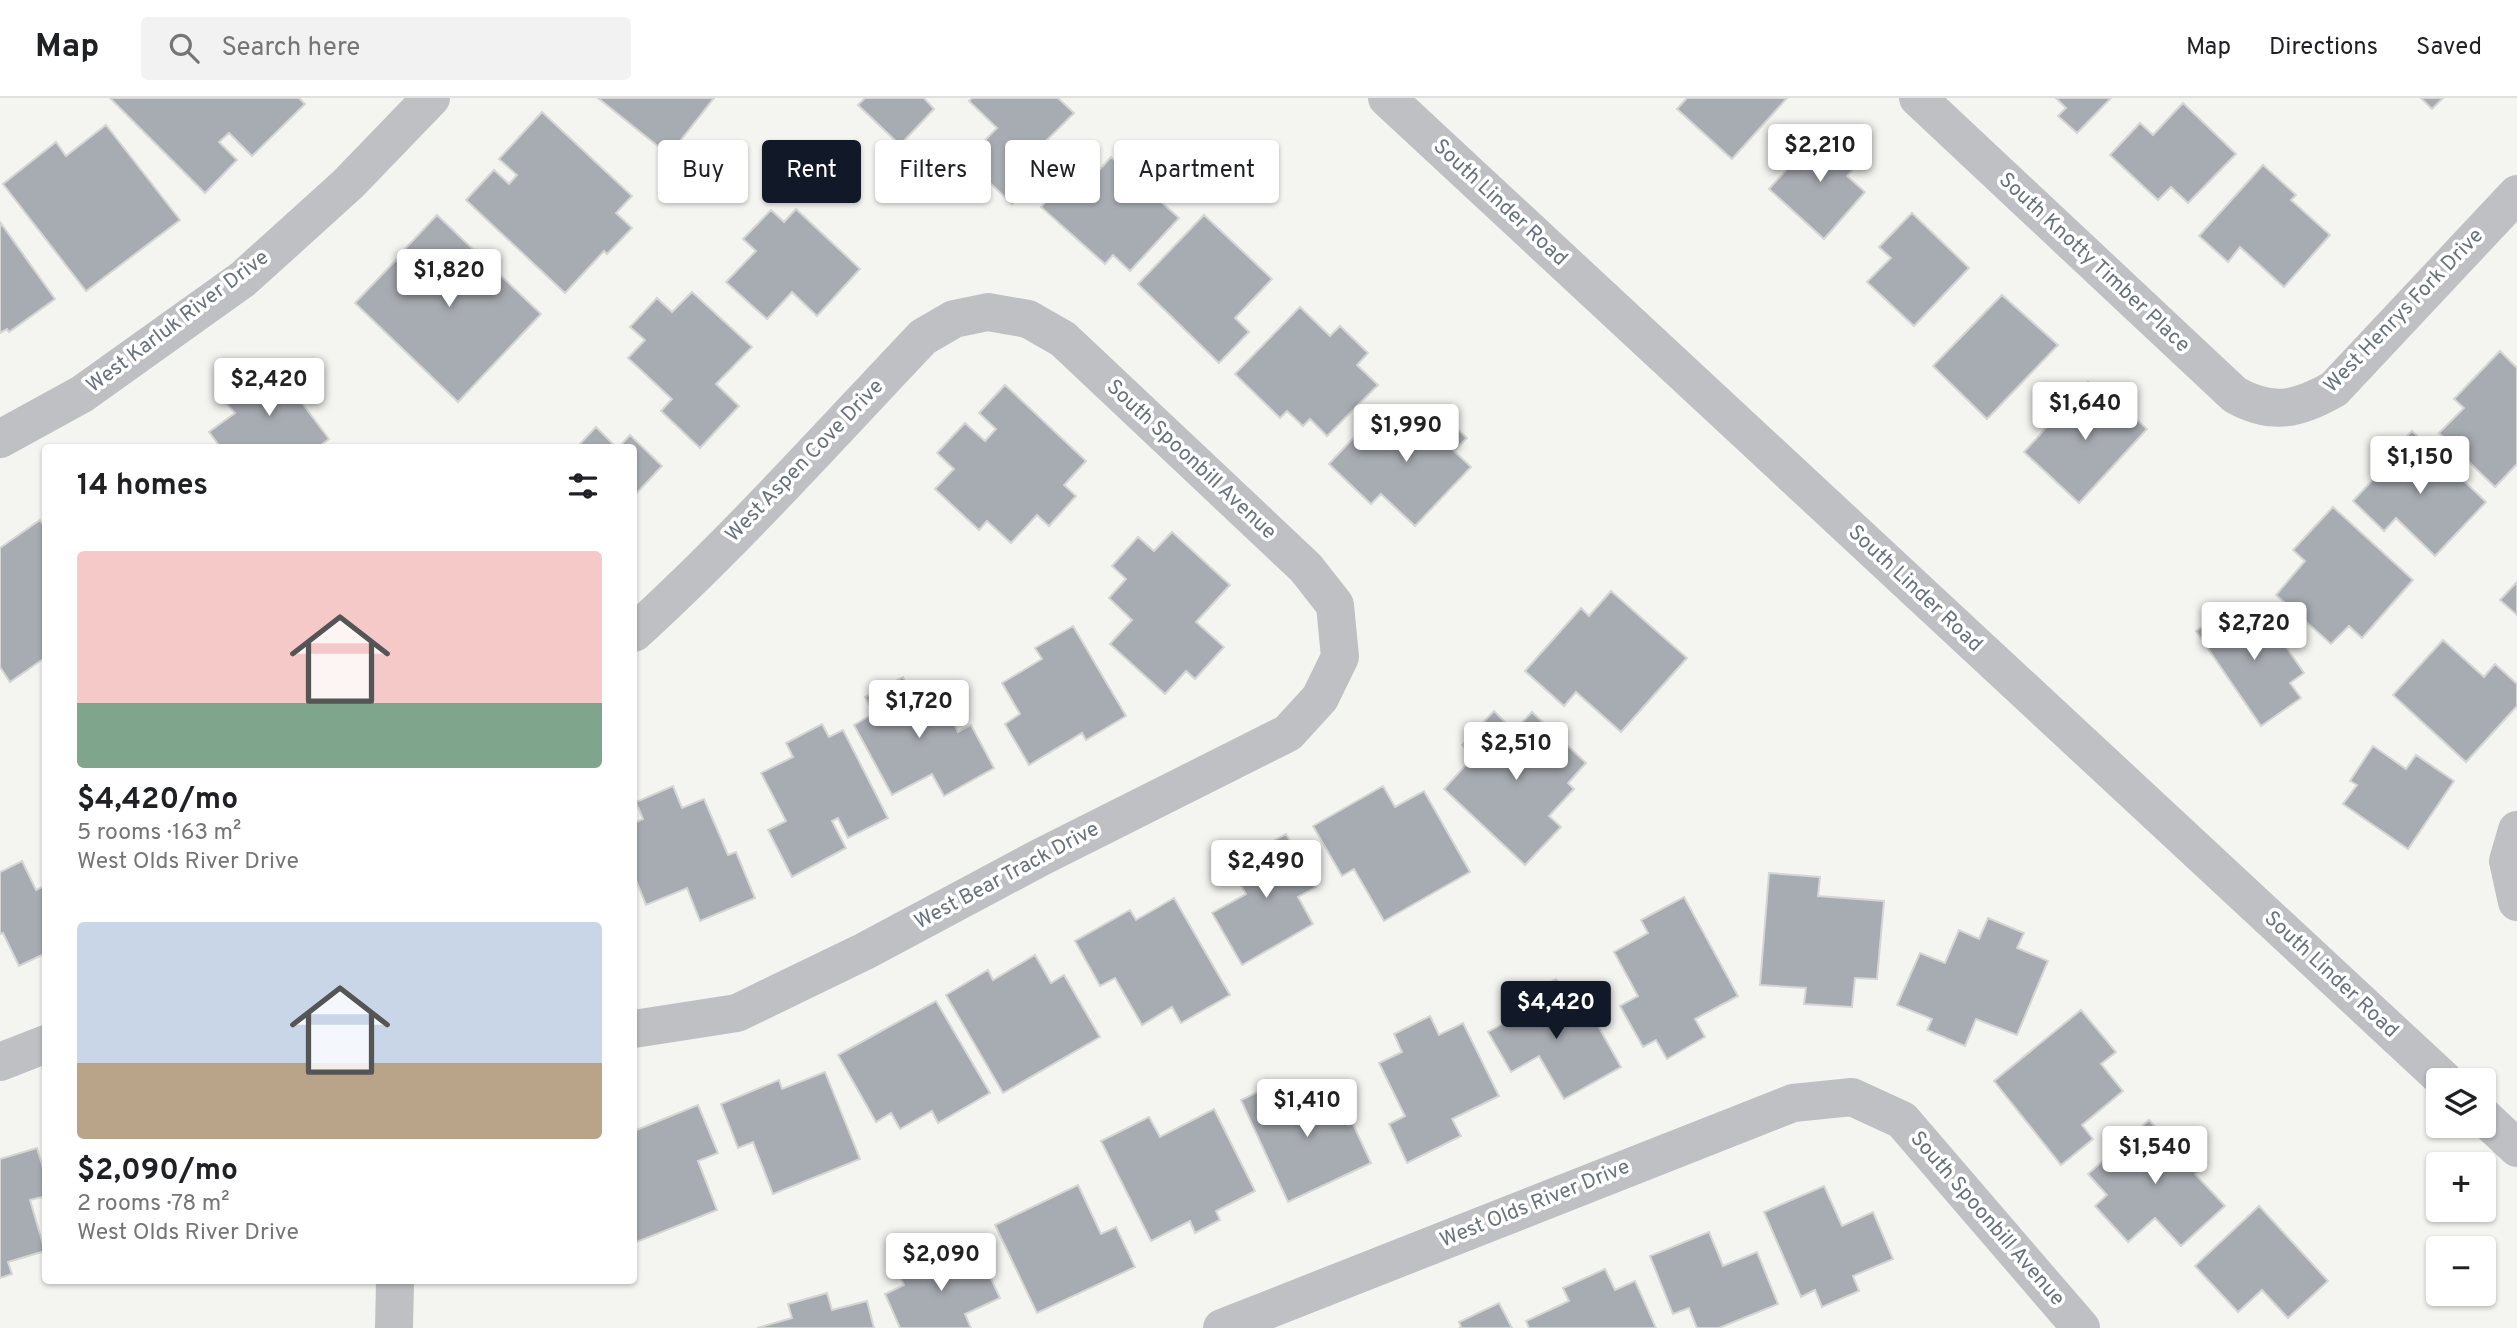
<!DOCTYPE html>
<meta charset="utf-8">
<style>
body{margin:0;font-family:Overpass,sans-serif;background:#f2f2f2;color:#202124;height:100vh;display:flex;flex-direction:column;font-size:26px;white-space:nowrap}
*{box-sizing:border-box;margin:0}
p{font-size:23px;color:#757577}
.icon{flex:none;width:38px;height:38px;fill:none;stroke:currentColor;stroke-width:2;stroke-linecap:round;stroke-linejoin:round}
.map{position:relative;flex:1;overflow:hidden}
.details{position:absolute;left:42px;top:346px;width:595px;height:840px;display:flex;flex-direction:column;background:#fff;border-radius:7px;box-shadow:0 2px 5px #0004}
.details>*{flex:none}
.top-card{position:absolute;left:658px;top:42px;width:665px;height:63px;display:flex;gap:14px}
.controls{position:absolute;left:2426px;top:970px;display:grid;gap:14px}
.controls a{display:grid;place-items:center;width:70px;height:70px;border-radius:7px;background:#fff;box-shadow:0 2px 5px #0004;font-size:35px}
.price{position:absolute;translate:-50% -60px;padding:0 16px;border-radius:7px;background:#fff;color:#222;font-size:23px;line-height:46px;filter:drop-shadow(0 2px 4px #0008)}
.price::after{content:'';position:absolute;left:50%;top:42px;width:21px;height:16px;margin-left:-10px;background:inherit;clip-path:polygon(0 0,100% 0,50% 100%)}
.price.on{background:#111827;color:#fff}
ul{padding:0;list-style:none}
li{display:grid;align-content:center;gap:14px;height:371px;padding:0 35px}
li span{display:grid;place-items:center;height:217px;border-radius:7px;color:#555}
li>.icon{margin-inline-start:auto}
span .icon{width:126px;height:126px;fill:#fffc;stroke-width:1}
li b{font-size:30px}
h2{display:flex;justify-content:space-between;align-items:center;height:84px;padding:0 35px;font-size:30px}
.tag{padding:0 24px;border-radius:7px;background:#fff;box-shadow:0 2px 5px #0004;font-size:24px;line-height:63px}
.tag.on{background:#111827;color:#fff}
header{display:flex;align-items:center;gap:42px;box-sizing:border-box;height:98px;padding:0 35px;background:#fff;border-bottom:2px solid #e0e0e0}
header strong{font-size:33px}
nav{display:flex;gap:38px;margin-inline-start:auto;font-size:24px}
.search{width:490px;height:63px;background:#f2f2f2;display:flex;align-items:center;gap:18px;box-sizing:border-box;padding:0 24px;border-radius:7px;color:#757577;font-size:26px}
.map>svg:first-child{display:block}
.building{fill:#a7acb2;stroke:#d5d5d3;stroke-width:2}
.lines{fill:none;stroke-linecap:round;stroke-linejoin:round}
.minor{stroke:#bec0c4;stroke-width:38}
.tertiary{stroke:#bec0c4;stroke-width:38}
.labels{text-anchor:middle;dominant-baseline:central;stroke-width:7;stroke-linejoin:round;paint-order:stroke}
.street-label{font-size:21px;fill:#67727e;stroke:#fff}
</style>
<header>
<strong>Map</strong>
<div class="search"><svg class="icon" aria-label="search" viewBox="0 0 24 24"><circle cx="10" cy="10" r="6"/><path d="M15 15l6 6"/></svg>Search here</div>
<nav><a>Map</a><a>Directions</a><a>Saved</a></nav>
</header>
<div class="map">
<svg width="2517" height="1230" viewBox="0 0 2517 1230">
<rect width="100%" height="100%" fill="#f4f4f1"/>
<!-- building -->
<path class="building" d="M110 0H299L305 6 252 58 229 35 219 44 237 62 205 95Z
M598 0H714L669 57Z
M865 0H924L934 11 900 47 858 7Z
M972 0H1058L1074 15 1040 49 1053 63 1012 106 966 62 997 30 969 3Z
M1687 0H1787L1732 61 1677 11Z
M2056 0H2111L2077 35 2058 18 2066 10Z
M2421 0H2443L2432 11Z
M2183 5 2236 56 2188 105 2171 89 2158 102 2110 57 2140 25 2153 37Z
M542 14 632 98 616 115 632 130 607 156 604 153 565 195 466 102 494 72 509 86 517 77 499 61Z
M106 27 180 122 86 193 3 86 56 44 66 58Z
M1823 31 1860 64 1847 78 1865 94 1824 141 1769 91Z
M1111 59 1179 120 1130 173 1113 157 1105 166 1041 109 1070 77 1084 89Z
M2263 67 2296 97 2291 102 2330 137 2284 189 2240 149 2228 164 2199 138Z
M796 111 860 171 817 218 792 194 767 221 726 184 756 153 743 141 771 112 784 124Z
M1912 115 1969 170 1914 228 1867 184 1891 160 1879 149Z
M437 117 541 216 458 304 355 205 396 162 414 178 422 169 404 152Z
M1204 117 1272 181 1235 220 1249 234 1219 265 1138 186Z
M0 124 55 201 9 234 7 231 0 235Z
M692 194 752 249 716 286 739 308 700 350 661 313 672 301 628 260 645 242 630 229 657 200 672 214Z
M2002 197 2058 247 1987 321 1933 268Z
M1300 209 1330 238 1340 228 1368 255 1357 267 1378 287 1327 338 1310 321 1303 328 1287 313 1280 320 1235 276Z
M2500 253 2517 270V366L2495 389 2439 335 2464 310 2454 301Z
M274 268 329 341 317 350H221L209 334 235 315 226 305Z
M2088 284 2121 315 2125 311 2147 331 2079 405 2024 354Z
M1005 287 1086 363 1064 387 1076 398 1049 428 1037 417 1011 445 987 423 979 432 935 391 954 371 937 355 965 325 985 343 996 331 979 315Z
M1407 309 1425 326 1437 312 1467 340 1454 353 1471 369 1415 428 1381 396 1371 406 1329 366 1358 335 1370 347Z
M596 329 617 350H576Z
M2412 333 2486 404 2435 458 2396 420 2384 433 2353 403 2395 358 2391 355Z
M630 337 662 368 634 398V350H618Z
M2333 409 2413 482 2362 540 2349 528 2331 546 2276 497 2305 463 2293 452Z
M40 422 46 431V559L10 584 0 569V450Z
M1172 434 1230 487 1196 524 1224 549 1195 581 1186 573 1165 596 1110 546 1132 522 1109 500 1126 481 1112 468 1138 439 1154 453Z
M2517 484V517L2500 502Z
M1611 493 1687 560 1621 634 1576 594 1564 608 1525 573 1581 510 1589 518Z
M2232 508 2245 526 2262 514 2304 575 2290 585 2301 600 2261 628 2196 533Z
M1073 528 1126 618 1086 642 1082 635 1029 667 1005 626 1020 616 1002 585 1042 561 1035 550Z
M2443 542 2484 579 2495 566 2517 586V608L2466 664 2393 597Z
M903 579 912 596 931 585 958 634 971 627 994 670 944 698 932 676 892 697 854 627 874 615 865 599Z
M1494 613 1514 633 1532 614 1586 665 1568 685 1574 691 1549 718 1561 729 1525 767 1444 691 1474 658 1462 647Z
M822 626 829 639 843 632 888 720 848 740 838 720 832 723 846 750 792 779 768 732 786 723 761 675 793 659 786 645Z
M2373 648 2406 671 2416 657 2454 683 2408 751 2343 706 2357 687 2350 683Z
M673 688 682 710 704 701 728 757 736 754 755 800 700 823 687 790 646 807 634 777V725L643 721 636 704Z
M1383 688 1395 709 1424 693 1470 774 1384 823 1354 771 1342 778 1313 728Z
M1286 736 1316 789 1298 799 1313 826 1242 867 1212 815 1246 796 1230 767Z
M22 763 36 792 46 787V855L19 868 3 835 0 836V774Z
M1769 775 1820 779 1818 798 1884 803 1877 881 1855 880 1852 909 1804 906 1806 890 1760 887Z
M1684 799 1738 898 1695 921 1705 939 1667 961 1656 942 1643 949 1620 908 1638 898 1614 854 1648 835 1641 822Z
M1174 800 1230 897 1181 925 1172 909 1142 927 1115 880 1100 888 1075 843 1130 812 1136 822Z
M1988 820 2024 835 2017 850 2048 863 2017 937 1976 921 1965 948 1927 932 1932 921 1897 907 1920 855 1945 865 1959 832 1979 841Z
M1035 857 1051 885 1064 877 1100 939 1003 995 946 897 988 872 993 882Z
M1556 881 1581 926 1593 919 1621 969 1564 1001 1539 958 1511 974 1488 934 1529 911 1522 900Z
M936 903 990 995 938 1025 932 1013 900 1031 891 1015 876 1024 838 957Z
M2081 912 2116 954 2101 966 2123 993 2082 1027 2093 1041 2061 1067 1994 983Z
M1430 918 1439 937 1463 925 1499 998 1452 1021 1461 1038 1407 1065 1389 1026 1405 1018 1379 965 1402 954 1394 936Z
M825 974 860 1061 773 1096 753 1044 738 1050 721 1006 779 982 782 991Z
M1334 985 1371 1065 1288 1104 1241 1002 1268 989 1278 1011Z
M698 1007 718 1055 698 1063 717 1112 634 1145V1033Z
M1214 1011 1255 1093 1216 1113 1220 1122 1195 1135 1190 1123 1151 1143 1101 1043 1149 1019 1160 1039Z
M2149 1022 2169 1044 2180 1034 2207 1065 2195 1076 2225 1108 2181 1148 2155 1120 2128 1144 2095 1108 2107 1097 2088 1076Z
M37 1050 46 1080V1098L30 1102 45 1153 8 1164 12 1176 0 1180V1061Z
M1078 1087 1101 1136 1116 1129 1135 1169 1037 1215 995 1127Z
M1824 1088 1842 1128 1873 1114 1893 1161 1853 1178 1859 1193 1822 1209 1815 1192 1801 1199 1764 1114Z
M2259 1108 2328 1183 2288 1220 2262 1192 2238 1214 2195 1168Z
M1709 1134 1723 1168 1757 1154 1778 1206 1719 1230H1697L1689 1210 1673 1216 1650 1158Z
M978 1153 1000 1200 965 1216 971 1230H900L885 1196 904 1187 896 1171 932 1154 939 1171Z
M1605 1171 1615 1192 1635 1183 1656 1230H1529L1526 1223 1569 1203 1563 1190Z
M827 1195 832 1212 867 1203 874 1230H757L792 1220 788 1206Z
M1499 1205 1512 1230H1459L1461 1229 1459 1224Z"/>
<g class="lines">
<!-- minor -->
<path class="minor" d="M1918 0 2235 297C2273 318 2299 311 2334 291L2517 96
M0 341 82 296 243 181 348 86 431 0
M634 535C736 442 828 339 923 239L954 221 988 214 1028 221 1063 241 1306 470 1335 507 1340 559 1320 600 1288 635 1041 759 865 853 737 915 634 931
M2517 732 2508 763 2517 804
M0 964 46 946
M394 1230 395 1183
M1222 1230 1793 1005 1852 999 1902 1022 2081 1230"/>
<!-- tertiary -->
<path class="tertiary" d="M1387 0 2444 982
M2483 1018 2517 1050"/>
</g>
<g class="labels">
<!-- street labels -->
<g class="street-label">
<text transform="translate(1500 105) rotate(43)">South Linder Road</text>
<text transform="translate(2094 165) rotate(43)">South Knotty Timber Place</text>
<text transform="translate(2404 213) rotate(-46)">West Henrys Fork Drive</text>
<text transform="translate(178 224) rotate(-37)">West Karluk River Drive</text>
<text transform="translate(1191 362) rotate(43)">South Spoonbill Avenue</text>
<text transform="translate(805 363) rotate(-46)">West Aspen Cove Drive</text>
<text transform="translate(1915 491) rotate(43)">South Linder Road</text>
<text transform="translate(1007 778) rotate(-28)">West Bear Track Drive</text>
<text transform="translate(2331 877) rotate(43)">South Linder Road</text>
<text transform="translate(1535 1106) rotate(-22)">West Olds River Drive</text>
<text transform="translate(1987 1121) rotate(49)">South Spoonbill Avenue</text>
</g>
</g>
</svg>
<div class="controls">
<a><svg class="icon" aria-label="layers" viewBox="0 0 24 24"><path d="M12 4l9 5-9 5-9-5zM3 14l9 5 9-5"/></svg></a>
<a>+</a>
<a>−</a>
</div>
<b class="price" style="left:1820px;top:86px">$2,210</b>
<b class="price" style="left:449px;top:211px">$1,820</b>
<b class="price" style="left:269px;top:320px">$2,420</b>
<b class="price" style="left:2085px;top:344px">$1,640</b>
<b class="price" style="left:1406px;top:366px">$1,990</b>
<b class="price" style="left:2420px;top:398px">$1,150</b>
<b class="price" style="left:2254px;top:564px">$2,720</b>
<b class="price" style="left:919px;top:642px">$1,720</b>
<b class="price" style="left:1516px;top:684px">$2,510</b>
<b class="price" style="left:1266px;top:802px">$2,490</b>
<b class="price on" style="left:1556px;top:943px">$4,420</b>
<b class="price" style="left:1307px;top:1041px">$1,410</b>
<b class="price" style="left:2155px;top:1088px">$1,540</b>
<b class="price" style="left:941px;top:1195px">$2,090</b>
<div class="top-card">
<a class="tag">Buy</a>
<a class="tag on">Rent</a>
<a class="tag">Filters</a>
<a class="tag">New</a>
<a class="tag">Apartment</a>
</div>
<section class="details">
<h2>14 homes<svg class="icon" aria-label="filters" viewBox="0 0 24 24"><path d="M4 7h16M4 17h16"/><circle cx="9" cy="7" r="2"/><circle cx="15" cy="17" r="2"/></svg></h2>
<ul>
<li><span style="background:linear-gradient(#f6c9c9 70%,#7fa58c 0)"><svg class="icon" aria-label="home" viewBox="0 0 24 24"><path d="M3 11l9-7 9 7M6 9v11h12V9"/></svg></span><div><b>$4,420/mo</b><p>5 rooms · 163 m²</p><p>West Olds River Drive</p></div></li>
<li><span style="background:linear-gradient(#c9d6e8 65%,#b9a48a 0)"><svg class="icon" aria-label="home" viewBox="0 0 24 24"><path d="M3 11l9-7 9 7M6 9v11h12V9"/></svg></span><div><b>$2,090/mo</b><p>2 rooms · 78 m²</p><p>West Olds River Drive</p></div></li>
</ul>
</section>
</div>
